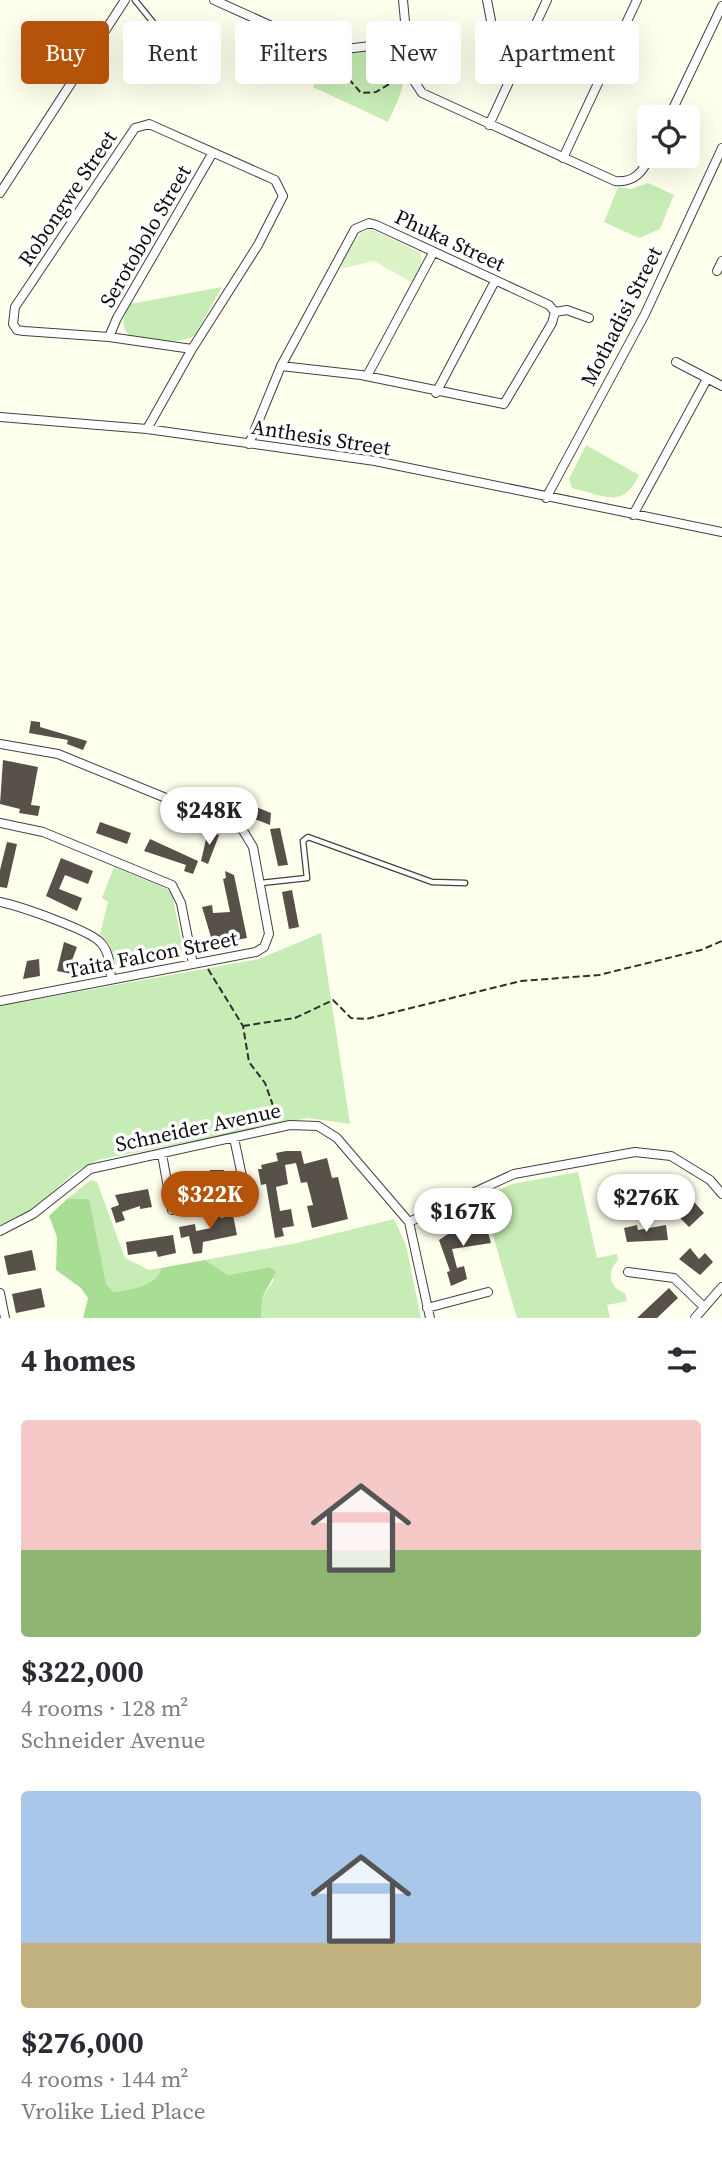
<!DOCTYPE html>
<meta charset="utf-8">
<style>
body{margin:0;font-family:"Source Serif 4",serif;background:#f2f2f3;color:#2b2b33;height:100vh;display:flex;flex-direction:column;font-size:26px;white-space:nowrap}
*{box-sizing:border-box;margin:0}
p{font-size:23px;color:#7c7c81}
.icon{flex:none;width:38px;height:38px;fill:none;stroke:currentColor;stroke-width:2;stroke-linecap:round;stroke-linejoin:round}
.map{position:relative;height:1318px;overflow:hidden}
.drawer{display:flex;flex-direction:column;background:#fff;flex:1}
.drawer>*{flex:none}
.banner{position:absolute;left:21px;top:21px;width:681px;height:63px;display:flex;gap:14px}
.controls{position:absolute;left:637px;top:105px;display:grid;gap:14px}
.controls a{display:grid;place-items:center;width:63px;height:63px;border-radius:7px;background:#fff;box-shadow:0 7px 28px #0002;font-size:35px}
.price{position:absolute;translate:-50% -60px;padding:0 16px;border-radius:24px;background:#fff;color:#222;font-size:23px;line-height:46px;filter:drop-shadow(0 2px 4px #0008)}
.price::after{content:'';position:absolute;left:50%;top:42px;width:21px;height:16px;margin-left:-10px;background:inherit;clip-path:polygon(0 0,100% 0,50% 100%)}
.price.active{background:#b45309;color:#fff}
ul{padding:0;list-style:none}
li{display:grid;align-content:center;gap:14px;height:371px;padding:0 21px}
li span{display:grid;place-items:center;height:217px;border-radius:7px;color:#555}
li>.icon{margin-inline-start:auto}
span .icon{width:126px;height:126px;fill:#fffc;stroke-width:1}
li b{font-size:30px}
h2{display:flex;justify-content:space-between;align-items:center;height:84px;padding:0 21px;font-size:30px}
.tag{padding:0 24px;border-radius:7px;background:#fff;box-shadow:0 7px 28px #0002;font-size:24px;line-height:63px}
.tag.active{background:#b45309;color:#fff}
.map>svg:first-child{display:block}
.green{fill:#c7ecb5}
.forest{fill:#a7de93}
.pitch{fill:#dcf3c8}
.building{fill:#575149}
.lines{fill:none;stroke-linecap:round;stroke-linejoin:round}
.lane-casing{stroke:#414141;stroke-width:7}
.street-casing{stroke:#414141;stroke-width:10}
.path{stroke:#303030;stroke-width:2;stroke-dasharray:7 3.5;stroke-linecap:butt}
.lane{stroke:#fff;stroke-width:4.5}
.street{stroke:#fff;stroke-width:8}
.labels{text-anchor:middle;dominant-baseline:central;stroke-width:7;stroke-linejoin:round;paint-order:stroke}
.street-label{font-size:21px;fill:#0e0e0e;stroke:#fff}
</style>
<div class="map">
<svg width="722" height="1318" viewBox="0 0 722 1318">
<rect width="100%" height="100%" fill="#ffe"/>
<!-- green -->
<path class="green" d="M387 49 400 53C411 77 398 100 388 122L313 87 326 58 331 55Z
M648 183 674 195 660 229 639 238 604 222 618 187 631 189Z
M222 287 195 335C176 347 152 338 130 336 119 325 124 316 130 304Z
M586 445 639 475C623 510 603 495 572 488L569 479Z
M114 867 165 888 172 893 183 948 179 958 132 969 117 965 109 944 100 934 108 902 102 898Z
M321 933 350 1124 308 1118 98 1160 76 1171 32 1210 0 1227V1006L259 959Z
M578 1172 597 1258 617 1254 618 1260C606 1272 609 1288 625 1293L627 1301 607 1305 610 1318H517L482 1198 512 1184Z
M91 1180 97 1182 125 1258 149 1270 161 1268C158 1286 129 1290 114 1292L106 1284 90 1202 87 1199H67Z
M394 1219 406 1245 421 1318H261L262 1298 274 1280 269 1267 228 1275 205 1260 297 1243Z"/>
<!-- forest -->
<path class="forest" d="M67 1199H88L90 1202 106 1284 114 1292C129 1290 158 1286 161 1268L205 1260 228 1275 269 1267 276 1272 262 1298 261 1318H83L88 1298 81 1288 56 1270 57 1237 49 1216Z"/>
<!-- pitch -->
<path class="pitch" d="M371 229 421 253V269L411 282 374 261 344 268 340 265 360 233Z"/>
<!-- building -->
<path class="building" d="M31 721 40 722V727L87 741 83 750 67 744 68 740 29 733Z
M3 760 38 767 31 805 40 806 38 816 19 813 20 809 0 804Z
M220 794 255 810 256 807 271 813 270 825 216 804Z
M100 822 131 833 127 844 96 833Z
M280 828 288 865 278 866 270 829Z
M208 831 219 835 208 864 201 861Z
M150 839 198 861 193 874 184 871 186 865 144 851Z
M7 842 17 844 7 888 0 887V870Z
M61 858 93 871 88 884 65 875 59 889 82 898 77 911 46 896Z
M225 871 234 875 247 938 213 944 202 907 212 905 213 913 230 912 223 879 226 878Z
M292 890 299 927 289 929 282 892Z
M64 942 77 947 71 963 72 974 57 971Z
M39 959 40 976 23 979 27 961Z
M286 1151H301L304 1164 327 1158 332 1178 338 1177 348 1219 312 1228 307 1206 313 1205 307 1182 301 1183 296 1163 285 1165 288 1184 276 1187 280 1211 291 1209 294 1226 282 1228 284 1236 275 1238 266 1184 261 1185 258 1169H262L261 1165 278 1161 276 1153Z
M210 1170H224L225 1190 185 1197 182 1181 210 1175Z
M642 1177 645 1191 618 1196 616 1182Z
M655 1179 674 1184 670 1196 652 1189Z
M148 1189 152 1207 140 1209V1206L122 1212 125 1220 116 1223 111 1208 119 1205 115 1195Z
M686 1193 704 1213 689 1227 670 1208Z
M220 1211 221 1218 233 1215 237 1235 203 1242 202 1253 193 1254 189 1236 181 1238 179 1227 195 1224 196 1231 211 1228 209 1213Z
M484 1218 491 1243 452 1249 457 1268 464 1266 467 1279 451 1286 447 1272 450 1271 439 1240 448 1234 477 1226 476 1221Z
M637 1225 638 1230 666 1225 668 1240 627 1242 624 1228Z
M173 1235 176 1253 158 1257 156 1251 128 1255 126 1242Z
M690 1248 699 1259 705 1253 713 1262 700 1275 679 1259Z
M32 1250 36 1270 8 1275 4 1256Z
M41 1288 45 1307 16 1313 12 1294Z
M669 1288 678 1298 657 1318H637Z"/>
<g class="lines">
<!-- lane casing -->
<g class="lane-casing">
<path id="lane" d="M135 0 160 31 211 63
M261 883 307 878 303 841 308 837 432 882 465 883"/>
</g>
<!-- street casing -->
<g class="street-casing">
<path id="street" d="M214 0 327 51 406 42
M403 0 410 75 422 93 615 181C634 183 643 172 650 156
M487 0 493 31 524 50
M669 117 722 6
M489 125 547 0
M563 158 637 0
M0 193 125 0
M717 271 722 261
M555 312 567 310 589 318
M109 337 117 318 212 154
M676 362 722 386
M367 376 433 253
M436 393 495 281
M0 417 147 429 375 461 722 532
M147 429 192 349 258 245 283 196 275 180 149 124 135 128 15 307 13 324 17 330 24 331 109 337 192 349
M249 444 281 366 355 229 369 223 376 225 549 305 555 312 552 323 504 404 361 375 281 366
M546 498 645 314 722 148
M633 515 707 379
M0 744 58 754 242 829 253 847 269 934 264 947 256 952 0 1001
M0 823 43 832 172 885 181 903 193 964
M0 902C19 906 90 930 101 943 110 953 110 967 111 979
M234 1138 246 1195
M162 1154 172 1210
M409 1222 514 1174 635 1152 671 1156 710 1180 722 1194
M0 1231 33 1214 90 1169 290 1125 318 1126 337 1138 409 1222 430 1318
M628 1272 674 1278 704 1307
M0 1293 5 1318
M427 1308 488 1292
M695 1318 722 1287"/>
</g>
<!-- path -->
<path class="path" d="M345 58 349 79 361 93 376 92 401 77
M208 969 243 1026 249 1062 265 1083 277 1117
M243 1026 295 1018 333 1000 351 1018 366 1019 521 981 599 975 701 950 722 941"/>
<!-- lane -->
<use href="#lane" class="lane"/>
<!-- street -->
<use href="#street" class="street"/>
</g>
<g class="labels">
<!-- street labels -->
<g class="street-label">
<text transform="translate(67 198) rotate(-56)">Robongwe Street</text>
<text transform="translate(145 236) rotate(-60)">Serotobolo Street</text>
<text transform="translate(450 240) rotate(25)">Phuka Street</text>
<text transform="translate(621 316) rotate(-63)">Mothadisi Street</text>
<text transform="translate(321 437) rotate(9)">Anthesis Street</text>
<text transform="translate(152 954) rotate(-11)">Taita Falcon Street</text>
<text transform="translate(198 1127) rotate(-12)">Schneider Avenue</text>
</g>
</g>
</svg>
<div class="controls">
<a><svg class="icon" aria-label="locate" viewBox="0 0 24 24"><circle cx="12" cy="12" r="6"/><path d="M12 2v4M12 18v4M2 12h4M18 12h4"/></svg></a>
</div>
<b class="price" style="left:209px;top:847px">$248K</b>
<b class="price active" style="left:210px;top:1231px">$322K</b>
<b class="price" style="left:646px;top:1234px">$276K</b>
<b class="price" style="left:463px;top:1248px">$167K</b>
<div class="banner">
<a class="tag active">Buy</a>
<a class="tag">Rent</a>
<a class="tag">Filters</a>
<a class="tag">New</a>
<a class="tag">Apartment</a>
</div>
</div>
<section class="drawer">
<h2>4 homes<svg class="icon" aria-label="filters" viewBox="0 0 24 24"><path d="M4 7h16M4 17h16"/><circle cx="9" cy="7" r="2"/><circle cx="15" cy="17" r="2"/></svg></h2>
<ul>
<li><span style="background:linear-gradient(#f6c9c9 60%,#8fb573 0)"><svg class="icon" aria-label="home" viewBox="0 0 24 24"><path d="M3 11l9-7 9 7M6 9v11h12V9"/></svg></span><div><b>$322,000</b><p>4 rooms · 128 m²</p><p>Schneider Avenue</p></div></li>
<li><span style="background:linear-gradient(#a9c7e8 70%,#c2b280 0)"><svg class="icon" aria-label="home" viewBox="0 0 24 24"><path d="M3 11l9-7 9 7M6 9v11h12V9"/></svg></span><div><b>$276,000</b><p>4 rooms · 144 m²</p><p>Vrolike Lied Place</p></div></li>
</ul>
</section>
